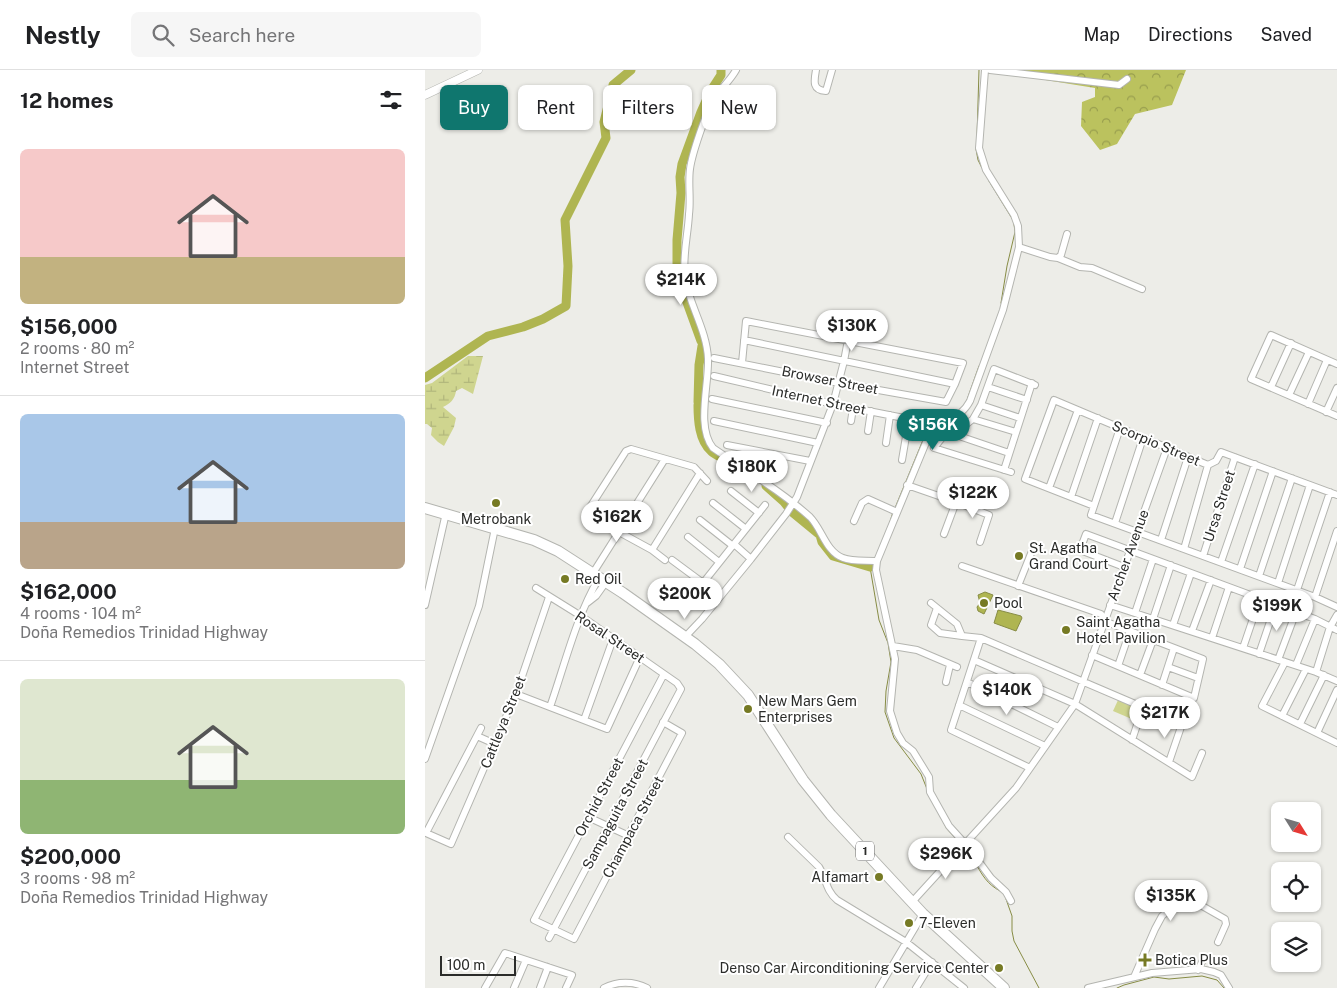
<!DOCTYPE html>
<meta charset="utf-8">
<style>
body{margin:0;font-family:"Public Sans",sans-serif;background:#f6f6f6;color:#202124;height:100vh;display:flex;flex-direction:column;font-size:19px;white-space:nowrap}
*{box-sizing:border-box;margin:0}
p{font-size:16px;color:#757577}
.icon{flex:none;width:28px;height:28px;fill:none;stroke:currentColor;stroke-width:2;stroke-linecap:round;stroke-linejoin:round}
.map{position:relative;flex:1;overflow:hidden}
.sheet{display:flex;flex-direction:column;background:#fff;width:425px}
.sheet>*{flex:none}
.top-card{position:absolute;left:15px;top:15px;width:475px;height:45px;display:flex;gap:10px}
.needle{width:32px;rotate:127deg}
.fabs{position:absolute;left:846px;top:732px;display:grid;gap:10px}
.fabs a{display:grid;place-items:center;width:50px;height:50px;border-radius:8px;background:#fff;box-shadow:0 1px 4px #0004;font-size:25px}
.scale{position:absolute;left:15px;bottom:12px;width:76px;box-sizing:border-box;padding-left:5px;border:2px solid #2b2c2a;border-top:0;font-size:14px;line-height:18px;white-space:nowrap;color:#2b2c2a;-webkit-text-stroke:4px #fff;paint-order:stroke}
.price{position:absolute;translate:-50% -42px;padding:0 11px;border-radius:18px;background:#fff;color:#222;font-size:16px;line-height:32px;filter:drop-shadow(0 1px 2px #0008)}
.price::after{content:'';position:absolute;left:50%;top:30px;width:15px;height:11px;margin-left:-8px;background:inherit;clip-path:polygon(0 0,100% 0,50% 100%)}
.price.on{background:#0f766e;color:#fff}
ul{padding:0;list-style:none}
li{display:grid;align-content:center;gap:10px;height:265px;padding:0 20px}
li+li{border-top:1px solid #e0e0e0}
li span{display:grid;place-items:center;height:155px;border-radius:8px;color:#555}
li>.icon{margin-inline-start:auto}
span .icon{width:90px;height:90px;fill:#fffc;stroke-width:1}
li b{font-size:21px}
h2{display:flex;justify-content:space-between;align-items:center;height:60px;padding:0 20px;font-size:21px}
.chip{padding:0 18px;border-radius:8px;background:#fff;box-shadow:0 1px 4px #0004;font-size:18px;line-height:45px}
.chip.on{background:#0f766e;color:#fff}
header{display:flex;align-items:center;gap:30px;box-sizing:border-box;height:70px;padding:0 25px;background:#fff;border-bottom:1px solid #e0e0e0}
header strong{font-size:24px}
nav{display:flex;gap:28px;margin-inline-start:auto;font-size:18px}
.search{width:350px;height:45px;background:#f6f6f6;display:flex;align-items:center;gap:12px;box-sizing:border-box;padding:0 18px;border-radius:8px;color:#757577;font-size:19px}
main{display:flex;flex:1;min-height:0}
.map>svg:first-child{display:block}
.green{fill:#cfd58f}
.forest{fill:url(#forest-crowns)}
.wetland{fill:url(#wetland-marsh)}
.water{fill:#afb551;stroke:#878c45}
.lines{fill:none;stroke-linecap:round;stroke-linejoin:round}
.stream{stroke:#878c45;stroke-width:1}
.river{stroke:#afb551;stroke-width:9}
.minor-casing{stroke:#b4b5b0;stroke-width:8}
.tertiary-casing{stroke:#b4b5b0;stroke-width:9}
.trunk-casing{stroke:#b4b5b0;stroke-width:12}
.minor{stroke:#fff;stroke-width:6}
.tertiary{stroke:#fff;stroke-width:8}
.trunk{stroke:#fff;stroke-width:10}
.poi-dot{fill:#767a24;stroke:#fff;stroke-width:2}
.labels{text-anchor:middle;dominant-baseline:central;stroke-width:4;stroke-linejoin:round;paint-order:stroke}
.shield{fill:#fff;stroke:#6b6b6a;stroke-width:1}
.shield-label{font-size:12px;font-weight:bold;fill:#2b2c2a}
.street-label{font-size:14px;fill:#2b2c2a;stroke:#fff}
.poi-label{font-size:14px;fill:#2b2c2a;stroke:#fff;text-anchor:start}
</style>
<header>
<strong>Nestly</strong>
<div class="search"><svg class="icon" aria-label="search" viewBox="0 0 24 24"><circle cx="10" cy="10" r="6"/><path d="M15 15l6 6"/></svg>Search here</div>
<nav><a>Map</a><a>Directions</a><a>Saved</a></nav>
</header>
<main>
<section class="sheet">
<h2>12 homes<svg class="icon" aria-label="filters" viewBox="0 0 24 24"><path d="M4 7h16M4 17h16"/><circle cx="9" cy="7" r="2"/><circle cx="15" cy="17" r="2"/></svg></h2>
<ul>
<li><span style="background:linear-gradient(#f6c9c9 70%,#c2b280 0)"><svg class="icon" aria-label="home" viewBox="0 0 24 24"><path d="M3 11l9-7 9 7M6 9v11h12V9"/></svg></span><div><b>$156,000</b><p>2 rooms · 80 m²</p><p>Internet Street</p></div></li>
<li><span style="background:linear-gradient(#a9c7e8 70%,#b9a48a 0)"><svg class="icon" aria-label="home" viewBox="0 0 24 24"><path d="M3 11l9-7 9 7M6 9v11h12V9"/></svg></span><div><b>$162,000</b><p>4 rooms · 104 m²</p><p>Doña Remedios Trinidad Highway</p></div></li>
<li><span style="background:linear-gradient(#dfe7d0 65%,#8fb573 0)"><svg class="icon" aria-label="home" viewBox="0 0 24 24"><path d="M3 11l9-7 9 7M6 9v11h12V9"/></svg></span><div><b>$200,000</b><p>3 rooms · 98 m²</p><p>Doña Remedios Trinidad Highway</p></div></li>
</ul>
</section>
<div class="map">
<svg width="912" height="918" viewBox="0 0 912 918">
<defs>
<pattern id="forest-crowns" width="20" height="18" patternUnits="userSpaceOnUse" patternTransform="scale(1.25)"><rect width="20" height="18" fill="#bbc25e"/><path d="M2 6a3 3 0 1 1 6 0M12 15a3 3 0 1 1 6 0" fill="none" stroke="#989e4e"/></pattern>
<pattern id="wetland-marsh" width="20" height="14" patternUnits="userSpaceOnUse" patternTransform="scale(1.25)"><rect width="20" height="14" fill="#cfd58f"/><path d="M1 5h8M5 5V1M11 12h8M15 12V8" fill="none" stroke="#b2b77c"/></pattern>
</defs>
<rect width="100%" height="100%" fill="#edede8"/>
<!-- green -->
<path class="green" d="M694 628 714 638 709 650 688 641Z"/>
<!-- forest -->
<path class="forest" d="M591 0H761L747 35 710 44 692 74 675 80 656 56 657 32 670 27V18L590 5Z"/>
<!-- wetland -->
<path class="wetland" d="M43 286H58L48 324 37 318 31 321C30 329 25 334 18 337L31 348 29 357 19 376 13 372 6 365 7 358 2 354H0V315L7 313Z"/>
<!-- water -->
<path class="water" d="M560 522 568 525 559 544 553 541 552 537 555 533 553 525Z
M573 540 596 546 597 548 591 561 569 553Z"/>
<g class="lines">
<!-- stream -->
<path class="stream" d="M552 67 554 0
M551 79 553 90 557 98
M564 111 588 150
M576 233 582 196 590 162 589 154
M542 330 554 296
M513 353 528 345
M470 438 498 370 503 361
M465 452 468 442
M447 494 445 497 454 550 463 573 466 592 461 621 460 642 469 668 496 704 502 719
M512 740 522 759 535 773
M550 792C557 805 562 814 575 821
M581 829 587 846V861L589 871 614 918
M692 918 699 915 729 907 744 909 777 906 792 910 799 918"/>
<!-- river -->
<path class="river" d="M276 271 252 205V170L256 123 255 107 257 94 276 42 285 22 296 5V0
M0 308 63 266 98 257 118 249 141 236 143 196 140 150 181 68 179 52 188 15 206 0
M273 332 274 295 277 276
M273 335C273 350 274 370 286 381 290 385 298 388 303 391
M341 416 359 432 367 442 395 465 397 472 408 486 445 497"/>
<!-- minor casing -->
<g class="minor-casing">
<path id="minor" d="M311 0C305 11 295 19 288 30 281 44 267 83 265 99 263 113 266 129 264 144 263 165 257 187 260 209 265 236 282 261 283 289 284 315 271 357 288 378 320 400 356 421 385 447 397 459 401 482 418 488 428 492 441 490 452 491
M391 0C389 11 387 20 401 21L407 0
M560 0 554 78 561 100 589 145 593 156 594 177 578 240 545 331C536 349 513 354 502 370L452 491 451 500 470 589 465 641 472 663 478 673 488 681 504 707 505 722 524 756 543 777 566 808 581 822 586 831
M565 0 694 15 702 9
M594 177 625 187 633 188 636 185 642 164
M633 188 655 197 667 198 717 219
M319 270 530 314
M289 288 414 313 521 332 530 314 538 293 321 251 317 293
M912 294 846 265 826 309 912 346
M289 306 408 334 484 349 584 383
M563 317 602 330
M846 317 866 273
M864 325 884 282
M287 329 402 353
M883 334 902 290
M556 335 595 348
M901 342 912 318
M548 349 591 362
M289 351 393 373
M426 351 428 338
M695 358 666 445 890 527 912 537
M443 361 446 341
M521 363 509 378 586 402
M528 365 548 349 556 335 569 299 610 315
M461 373 465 345
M302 375 385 391
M477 390 484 349
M579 400 607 313
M482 415 531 432 519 464
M624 418 653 340
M306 421 334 443
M646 427 673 348
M531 432 564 445 555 472
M288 433 321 459
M669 436 600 409 629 330 783 395 791 391 796 382 912 425
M275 450 308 476
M429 451 437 433 443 429 472 442
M690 453 718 368
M263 467 294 492
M736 470 763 387
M309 474 326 489
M759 479 783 395
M227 480 275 403
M778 486 810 387
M240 490 227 480 163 445 162 442 201 381 206 379 269 397 282 411
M247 490 278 513 340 435
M796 492 830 394
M537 496 676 544 679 551 778 589 769 628 667 585
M699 497 655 480 661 464 890 549 912 560
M815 499 848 401
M168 503 240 389
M834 506 867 408
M853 513 885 415
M593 516 607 481
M111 518 156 546 239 604 252 613 256 619 124 868
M872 520 905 422
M890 527 912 461
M162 533 171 526 181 512
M506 533 532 554 537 566 515 563 506 555 512 538
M0 535 21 443
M685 535 891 602 912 611
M710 543 728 489
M728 549 746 495
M748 555 766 503
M767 561 786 510
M537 566 556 568 757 654 744 692
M260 567 277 549 326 489 361 444 372 427 408 334 419 291 423 270
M556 568 526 660 605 698
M787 568 804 517
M468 576 492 580 532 597
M818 578 835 528
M834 584 851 534
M549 590 650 634 767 707 777 683
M853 590 871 542
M860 592 837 636 912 673
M871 595 890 549
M693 596 705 561
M743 597 773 608
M891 602 905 557 912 545
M715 605 728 570
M521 612 525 595
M542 612 633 657
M737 615 749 578
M91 624 182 659 215 587
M534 635 620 676
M125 637C140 594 151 547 174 508
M857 646 881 599
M159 650 188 569
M238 652 257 663 149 869 109 850 239 604
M875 654 899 605
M56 658 1 763 26 774 91 624 124 527
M892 663 912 620
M52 666 70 674
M707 670 718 637
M0 689 54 536 70 458
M163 747 204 766
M363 767 394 797C401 808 401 821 412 830L481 872 539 918
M487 832 591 718 650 634 742 378
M773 900 779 888
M709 907 730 859 737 846 743 841 759 830 765 829 800 849 801 854 793 872
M60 918 80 883 147 905 141 918
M89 918 101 890
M115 918 123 897
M179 918C192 911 209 911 222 918
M454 918 498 844
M491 918 507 892
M663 918 727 903 776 899 789 902 796 905 804 918"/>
</g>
<!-- tertiary casing -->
<g class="tertiary-casing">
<path id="tertiary" d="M0 25 53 0"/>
</g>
<!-- trunk casing -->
<g class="trunk-casing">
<path id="trunk" d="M0 438 109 470 133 481 198 523 270 574 294 594 323 625 378 710 406 745 498 844 579 918"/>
</g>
<!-- minor -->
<use href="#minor" class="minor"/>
<!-- tertiary -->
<use href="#tertiary" class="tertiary"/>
<!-- trunk -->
<use href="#trunk" class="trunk"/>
</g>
<!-- markers -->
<g class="poi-dot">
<circle cx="71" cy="433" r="5"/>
<circle cx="594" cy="486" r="5"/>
<circle cx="140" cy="509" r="5"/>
<circle cx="559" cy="533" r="5"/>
<circle cx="641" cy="560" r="5"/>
<circle cx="323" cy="639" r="5"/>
<circle cx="454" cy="807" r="5"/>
<circle cx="484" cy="853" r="5"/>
<path d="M717.5 882.5h5v5h5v5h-5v5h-5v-5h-5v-5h5z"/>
<circle cx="574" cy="898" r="5"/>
</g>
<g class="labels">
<!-- shield labels -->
<rect class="shield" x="431" y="771.5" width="18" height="19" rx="4"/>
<g class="shield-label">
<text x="440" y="781">1</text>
</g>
<!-- street labels -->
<g class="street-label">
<text transform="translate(405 310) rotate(11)">Browser Street</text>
<text transform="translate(394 330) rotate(12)">Internet Street</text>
<text transform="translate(731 373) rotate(23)">Scorpio Street</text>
<text transform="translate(794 436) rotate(-72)">Ursa Street</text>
<text transform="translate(703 485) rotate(-70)">Archer Avenue</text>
<text transform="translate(185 567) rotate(34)">Rosal Street</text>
<text transform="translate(78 652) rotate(-68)">Cattleya Street</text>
<text transform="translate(174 727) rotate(-62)">Orchid Street</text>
<text transform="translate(190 744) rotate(-62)">Sampaguita Street</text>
<text transform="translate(208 757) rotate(-62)">Champaca Street</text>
</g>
<!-- poi labels -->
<g class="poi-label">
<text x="71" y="449" text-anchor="middle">Metrobank</text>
<text x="604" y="478">St. Agatha<tspan x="604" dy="16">Grand Court</tspan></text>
<text x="150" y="509">Red Oil</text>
<text x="569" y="533">Pool</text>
<text x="651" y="552">Saint Agatha<tspan x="651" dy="16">Hotel Pavilion</tspan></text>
<text x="333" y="631">New Mars Gem<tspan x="333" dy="16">Enterprises</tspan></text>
<text x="444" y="807" text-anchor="end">Alfamart</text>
<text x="494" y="853">7-Eleven</text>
<text x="730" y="890">Botica Plus</text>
<text x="564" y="898" text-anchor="end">Denso Car Airconditioning Service Center</text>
</g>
</g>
</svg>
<div class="fabs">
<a><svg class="needle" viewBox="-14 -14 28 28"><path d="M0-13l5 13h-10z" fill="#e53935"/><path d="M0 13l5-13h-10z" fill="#757577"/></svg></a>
<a><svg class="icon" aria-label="locate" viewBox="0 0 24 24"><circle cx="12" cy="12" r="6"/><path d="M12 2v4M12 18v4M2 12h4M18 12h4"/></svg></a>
<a><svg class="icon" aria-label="layers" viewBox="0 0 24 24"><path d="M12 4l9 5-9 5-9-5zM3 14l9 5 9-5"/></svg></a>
</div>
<div class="scale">100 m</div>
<b class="price" style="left:256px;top:236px">$214K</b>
<b class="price" style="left:427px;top:282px">$130K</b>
<b class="price on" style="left:508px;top:381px">$156K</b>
<b class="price" style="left:327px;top:423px">$180K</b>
<b class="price" style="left:548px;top:449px">$122K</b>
<b class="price" style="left:192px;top:473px">$162K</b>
<b class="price" style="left:260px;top:550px">$200K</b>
<b class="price" style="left:852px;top:562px">$199K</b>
<b class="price" style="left:582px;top:646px">$140K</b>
<b class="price" style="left:740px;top:669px">$217K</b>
<b class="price" style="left:521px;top:810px">$296K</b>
<b class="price" style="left:746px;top:852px">$135K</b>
<div class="top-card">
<a class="chip on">Buy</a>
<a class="chip">Rent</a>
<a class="chip">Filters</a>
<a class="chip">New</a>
</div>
</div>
</main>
